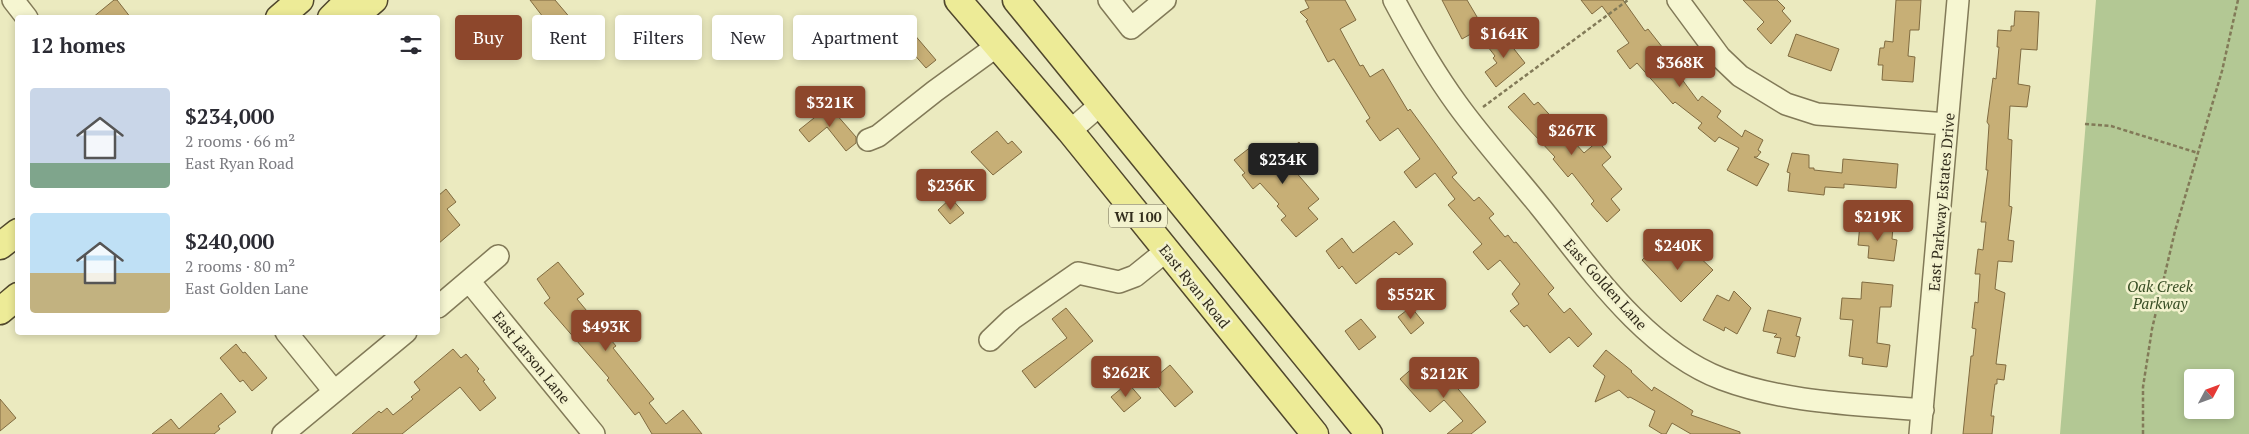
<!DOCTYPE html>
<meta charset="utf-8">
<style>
body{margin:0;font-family:"PT Serif",serif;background:#f2f2f3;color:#2b2b33;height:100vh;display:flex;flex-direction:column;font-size:19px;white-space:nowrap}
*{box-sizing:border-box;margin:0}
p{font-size:16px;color:#7c7c81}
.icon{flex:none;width:28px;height:28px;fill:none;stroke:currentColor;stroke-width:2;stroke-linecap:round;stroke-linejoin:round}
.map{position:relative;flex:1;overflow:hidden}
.drawer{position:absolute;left:15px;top:15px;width:425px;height:320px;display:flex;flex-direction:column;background:#fff;border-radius:5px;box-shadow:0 2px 8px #0003}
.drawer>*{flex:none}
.guide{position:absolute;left:455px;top:15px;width:475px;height:45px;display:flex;gap:10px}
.needle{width:32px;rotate:49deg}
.controls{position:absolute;left:2184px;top:369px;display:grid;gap:10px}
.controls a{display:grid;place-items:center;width:50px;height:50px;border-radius:5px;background:#fff;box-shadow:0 2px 8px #0003;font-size:25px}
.price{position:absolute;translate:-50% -42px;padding:0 11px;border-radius:5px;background:#8d472c;color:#fff;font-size:16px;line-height:32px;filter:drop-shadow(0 1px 2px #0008)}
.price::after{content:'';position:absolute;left:50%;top:30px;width:15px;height:11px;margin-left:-8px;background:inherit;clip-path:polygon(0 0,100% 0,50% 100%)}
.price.selected{background:#222;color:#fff}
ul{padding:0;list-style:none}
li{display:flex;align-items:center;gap:15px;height:125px;padding:0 15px}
li span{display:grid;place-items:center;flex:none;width:140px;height:100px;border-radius:5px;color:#555}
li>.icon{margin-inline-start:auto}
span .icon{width:60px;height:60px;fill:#fffc;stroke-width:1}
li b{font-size:21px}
h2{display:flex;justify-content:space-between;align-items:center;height:60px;padding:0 15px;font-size:21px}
.tag{padding:0 18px;border-radius:5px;background:#fff;box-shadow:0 2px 8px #0003;font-size:18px;line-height:45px}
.tag.selected{background:#8d472c;color:#fff}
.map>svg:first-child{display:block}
.green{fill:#b3c894;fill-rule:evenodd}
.building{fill:#c7af76;stroke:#806b40}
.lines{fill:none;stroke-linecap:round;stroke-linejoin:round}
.minor-casing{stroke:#827a58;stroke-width:24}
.major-casing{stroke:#50472d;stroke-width:29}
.path{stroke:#827a58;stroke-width:2.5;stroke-dasharray:4 2.5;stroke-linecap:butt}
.minor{stroke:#f6f6d1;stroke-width:21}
.major{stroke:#edeb97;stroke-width:26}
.labels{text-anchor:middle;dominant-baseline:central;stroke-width:5;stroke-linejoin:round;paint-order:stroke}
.shield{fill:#f3f2ce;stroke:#6c6851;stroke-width:1}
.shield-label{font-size:14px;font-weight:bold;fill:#322d1c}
.street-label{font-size:15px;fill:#322d1c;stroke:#f3f2ce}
.park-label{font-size:15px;font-style:italic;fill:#374d24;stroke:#f3f2ce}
</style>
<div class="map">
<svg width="2249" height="434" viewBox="0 0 2249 434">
<rect width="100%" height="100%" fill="#ebeabf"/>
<!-- green -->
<path class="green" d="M2096 0H2249V434H2060ZM2192 378H2225V410H2192Z"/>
<!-- building -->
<path class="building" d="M114 0H117L131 18H92Z
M530 0H555L583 33 566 47Z
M1305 0H1345L1356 20 1340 29 1360 66 1363 65 1370 77 1383 69 1408 111 1410 109 1457 173 1452 177 1474 201 1479 197 1494 214 1489 218 1505 237 1508 235 1514 243 1516 242 1549 282 1554 288 1548 294 1564 313 1570 308 1592 334 1578 347 1569 337 1550 353 1527 325 1524 327 1510 311 1519 304 1512 294 1520 284 1500 260 1488 270 1473 252 1482 244 1448 205 1455 199 1435 173 1416 188 1404 172 1420 159 1398 128 1380 141 1366 121 1370 118 1334 59 1328 62 1306 21 1308 20 1300 12 1309 8Z
M1442 0H1467L1483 27 1462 39Z
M1581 0H1623L1645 31 1648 29 1685 76 1681 78 1698 101 1702 96 1721 111 1717 117 1742 137 1745 130 1763 140 1758 150 1761 152 1757 157H1754L1769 164 1757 186 1727 170 1739 148 1719 137 1715 142 1698 128 1702 123 1675 102 1673 104 1637 63 1630 69 1617 51 1629 43 1602 6 1592 14Z
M1743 0H1777L1785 8 1782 11 1791 21 1771 44 1757 29 1764 22Z
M1896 0H1921L1919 30H1910L1908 56 1915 57 1913 82 1882 80 1883 65H1878L1880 48H1884L1885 41 1893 42Z
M2015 11 2039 12 2037 50 2021 49 2018 84 2030 86 2027 107 2010 106 2008 139 2012 140 2009 206 2012 207 2008 240 2014 241 2012 262 1998 261 1995 289 2005 293 1996 364 2006 365 2004 380 1997 379V384H1995L1991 416H1994L1992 434H1963L1971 356H1973L1976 329 1972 328 1975 302 1978 303 1980 274H1975L1978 249 1983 250 1986 222H1981L1988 170H1986L1989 125 1987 122 1993 78 1996 79 1999 47H1997L1998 30 2011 31V26H2014Z
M907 26 936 60 926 68 897 35Z
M1511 33 1520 44 1514 49 1525 63 1496 87 1485 72 1497 63 1493 58 1495 56 1488 47 1505 34 1506 36Z
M1796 34 1839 49 1831 71 1788 56Z
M1524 93 1534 105 1538 102 1584 153 1598 141 1611 157 1602 165 1622 189 1611 199 1620 210 1607 222 1591 204 1594 201 1572 173 1568 177 1553 159 1555 157 1508 107Z
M829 106 856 137V143L846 151 827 127 809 142 799 130Z
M997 131 1008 144 1012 141 1022 152 993 175 971 152Z
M1299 142 1311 157 1294 170 1319 199 1308 208 1318 219 1296 237 1281 220 1286 216 1277 206 1279 204 1260 183 1253 189 1242 175 1245 173 1234 160 1252 146 1269 167Z
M1792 153 1809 155V168H1814V170L1842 173 1843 159 1898 164 1896 188 1844 184V188L1825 187 1824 195 1788 191 1790 173 1787 172Z
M446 189 456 202 447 209 460 225 438 244V196Z
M951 198 964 213 950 224 938 210Z
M1394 221 1413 244 1399 255 1396 252 1356 284 1342 266 1339 269 1326 251 1342 238 1353 253Z
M1860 224 1893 227 1892 239 1897 240 1894 261 1868 258 1869 246 1858 245Z
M1658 245 1672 260 1677 255 1682 261 1692 250 1713 270 1681 302 1642 260Z
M558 262 584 294 577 299 616 346 613 348 654 399 649 403 666 424 683 410 702 434H652L639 412 635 415 607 380 609 378 544 303 550 298 537 279Z
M1862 282 1893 285 1891 307H1880L1877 343 1890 345 1887 367 1862 364 1863 358 1849 356 1853 320 1840 319 1842 298 1861 299Z
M1734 291 1751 308 1737 334 1725 327 1724 331 1703 320 1717 295 1729 301Z
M1411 307 1424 323 1411 334 1398 317Z
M1066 308 1093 341 1035 388 1022 371 1067 338 1052 319Z
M1768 310 1801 318 1796 336 1800 337 1795 357 1777 353 1781 338 1774 337 1777 334 1763 331Z
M1361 319 1376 337 1359 350 1345 331Z
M236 344 243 353 245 352 267 378 252 391 243 380 240 382 220 358Z
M453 349 461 358 466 354 479 369 477 371 485 380 483 381 496 398 480 411 460 387 402 434H352L379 411 381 413 387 408 393 415 413 399 411 397 420 390 414 382Z
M1606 350 1632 371 1631 372 1652 391 1654 387 1693 411 1691 415 1740 432V434H1691L1672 423 1666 434H1662L1649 426 1655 411 1630 397 1628 398 1619 390 1595 402 1605 376 1593 366Z
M1170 365 1193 392 1175 407 1152 380Z
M1415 366 1429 382 1442 370 1486 422 1471 434H1447L1463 421 1444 400 1430 412 1416 397 1400 379Z
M1128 383 1141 398 1124 412 1111 397Z
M221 393 236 412 218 426 220 429 214 434H152L171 419 179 429Z
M0 399 16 418 0 431Z"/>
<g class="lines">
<!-- minor casing -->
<g class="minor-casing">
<path id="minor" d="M13 0 27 18
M1109 0 1131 28 1165 0
M1394 0C1413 36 1433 71 1457 104 1483 140 1514 174 1542 209 1591 270 1646 350 1722 379 1786 403 1856 404 1923 410
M1678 0 1720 57 1740 76 1786 104 1817 114 1947 124
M1070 131 1100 105
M868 140 878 136 935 91 997 46
M469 281 594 434
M438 307 498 256
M286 332 334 391
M990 340 1012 319 1078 273 1119 282 1135 276 1166 251
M283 434 406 332
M1920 434 1958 0"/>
</g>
<!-- major casing -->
<g class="major-casing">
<path id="major" d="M958 0 1070 131 1315 434
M1016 0 1369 434
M279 18 300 0
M331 18 349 0
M353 18 374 0
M0 246 18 232
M0 311 18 296"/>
</g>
<!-- path -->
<path class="path" d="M1483 107 1628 0
M2085 124 2111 126 2198 153
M2143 434V387L2152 329 2175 231 2222 71 2238 0"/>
<!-- minor -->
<use href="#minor" class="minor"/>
<!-- major -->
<use href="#major" class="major"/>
</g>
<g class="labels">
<!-- shield labels -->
<rect class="shield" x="1109" y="204.5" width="58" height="23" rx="4"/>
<g class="shield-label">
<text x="1138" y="216">WI 100</text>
</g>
<!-- street labels -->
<g class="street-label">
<text transform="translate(1941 202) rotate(-85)">East Parkway Estates Drive</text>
<text transform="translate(1606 284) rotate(48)">East Golden Lane</text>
<text transform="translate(1195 286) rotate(51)">East Ryan Road</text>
<text transform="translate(532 357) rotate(51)">East Larson Lane</text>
</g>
<!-- park labels -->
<g class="park-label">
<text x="2160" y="286">Oak Creek<tspan x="2160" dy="17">Parkway</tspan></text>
</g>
</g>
</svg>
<div class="controls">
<a><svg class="needle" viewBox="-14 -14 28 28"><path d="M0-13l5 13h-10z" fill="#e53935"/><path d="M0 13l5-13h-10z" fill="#7c7c81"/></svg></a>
</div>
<b class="price" style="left:1504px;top:59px">$164K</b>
<b class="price" style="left:1680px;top:88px">$368K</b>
<b class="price" style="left:830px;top:128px">$321K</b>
<b class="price" style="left:1572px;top:156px">$267K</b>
<b class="price selected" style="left:1283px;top:185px">$234K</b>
<b class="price" style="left:951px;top:211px">$236K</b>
<b class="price" style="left:1878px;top:242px">$219K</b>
<b class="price" style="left:1678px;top:271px">$240K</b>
<b class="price" style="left:1411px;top:320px">$552K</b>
<b class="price" style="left:606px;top:352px">$493K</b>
<b class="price" style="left:1126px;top:398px">$262K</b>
<b class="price" style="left:1444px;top:399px">$212K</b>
<div class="guide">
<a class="tag selected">Buy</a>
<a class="tag">Rent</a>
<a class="tag">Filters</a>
<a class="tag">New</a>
<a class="tag">Apartment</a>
</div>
<section class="drawer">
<h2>12 homes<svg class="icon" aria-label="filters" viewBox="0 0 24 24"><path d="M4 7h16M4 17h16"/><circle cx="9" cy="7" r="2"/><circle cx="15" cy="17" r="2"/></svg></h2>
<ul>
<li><span style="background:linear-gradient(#c9d6e8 75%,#7fa58c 0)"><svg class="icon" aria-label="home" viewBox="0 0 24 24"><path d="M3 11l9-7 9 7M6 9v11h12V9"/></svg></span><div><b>$234,000</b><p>2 rooms · 66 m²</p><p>East Ryan Road</p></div></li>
<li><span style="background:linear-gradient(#bfe0f5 60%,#c2b280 0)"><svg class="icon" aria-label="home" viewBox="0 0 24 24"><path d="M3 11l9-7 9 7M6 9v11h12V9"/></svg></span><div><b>$240,000</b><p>2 rooms · 80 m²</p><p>East Golden Lane</p></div></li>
</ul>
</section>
</div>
